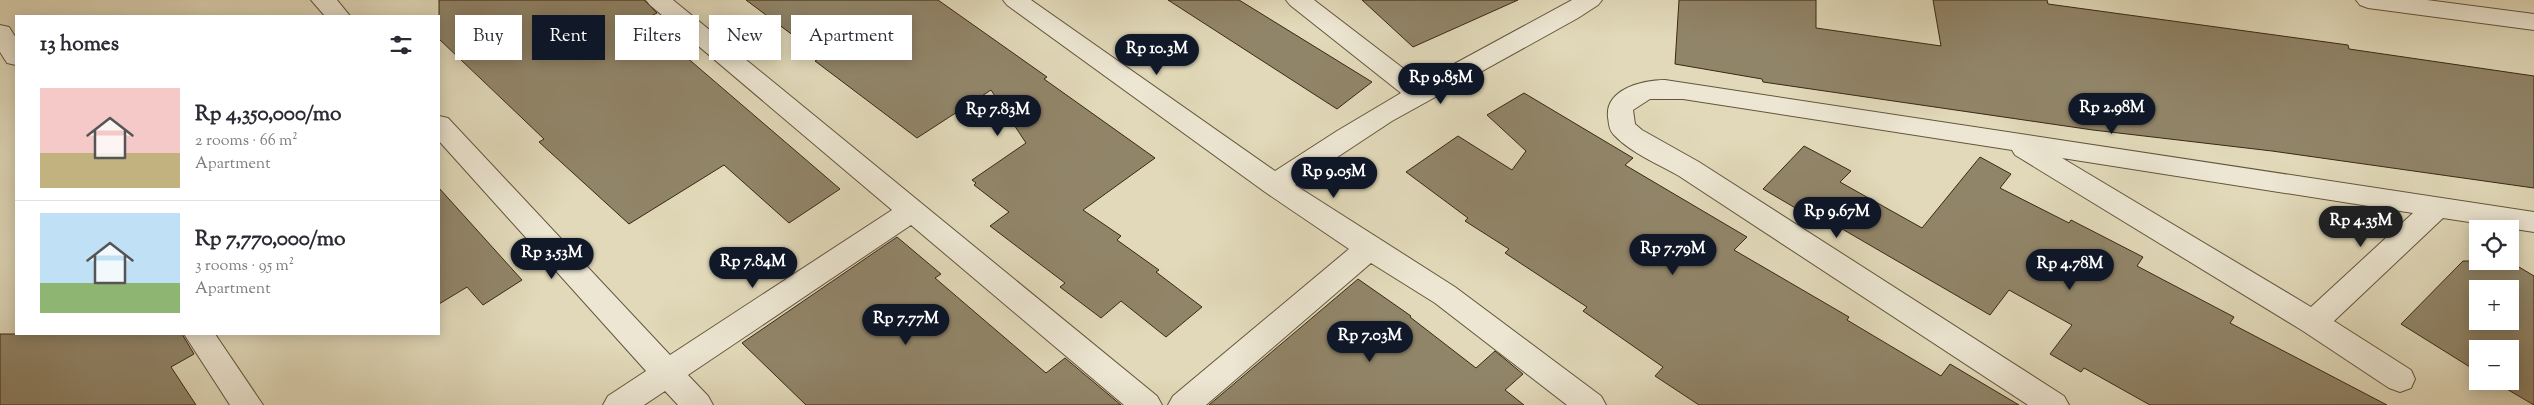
<!DOCTYPE html>
<meta charset="utf-8">
<style>
body{margin:0;font-family:"Sorts Mill Goudy",serif;background:#f7f7f7;color:#2b2b33;height:100vh;display:flex;flex-direction:column;font-size:19px;white-space:nowrap}
*{box-sizing:border-box;margin:0}
p{font-size:16px;color:#7c7c81}
.icon{flex:none;width:28px;height:28px;fill:none;stroke:currentColor;stroke-width:2;stroke-linecap:round;stroke-linejoin:round}
.map{position:relative;flex:1;overflow:hidden}
.side{position:absolute;left:15px;top:15px;width:425px;height:320px;display:flex;flex-direction:column;background:#fff;border-radius:0px;box-shadow:0 2px 12px #0003}
.side>*{flex:none}
.hud{position:absolute;left:455px;top:15px;width:475px;height:45px;display:flex;gap:10px}
.tools{position:absolute;left:2469px;top:220px;display:grid;gap:10px}
.tools a{display:grid;place-items:center;width:50px;height:50px;border-radius:0px;background:#fff;box-shadow:0 2px 12px #0003;font-size:25px}
.price{position:absolute;translate:-50% -42px;padding:0 11px;border-radius:18px;background:#111827;color:#fff;font-size:16px;line-height:32px;filter:drop-shadow(0 1px 2px #0008)}
.price::after{content:'';position:absolute;left:50%;top:30px;width:15px;height:11px;margin-left:-8px;background:inherit;clip-path:polygon(0 0,100% 0,50% 100%)}
.price.current{background:#222;color:#fff}
ul{padding:0;list-style:none}
li{display:flex;align-items:center;gap:15px;height:125px;padding:0 25px}
li+li{border-top:1px solid #e1e1e2}
li span{display:grid;place-items:center;flex:none;width:140px;height:100px;border-radius:0px;color:#555}
li>.icon{margin-inline-start:auto}
span .icon{width:60px;height:60px;fill:#fffc;stroke-width:1}
li b{font-size:21px}
h2{display:flex;justify-content:space-between;align-items:center;height:60px;padding:0 25px;font-size:21px}
.pill{padding:0 18px;border-radius:0px;background:#fff;box-shadow:0 2px 12px #0003;font-size:18px;line-height:45px}
.pill.current{background:#111827;color:#fff}
.map>svg:first-child{display:block}
.building{fill:#918569;stroke:#3a2913;fill-rule:evenodd}
.lines{fill:none;stroke-linecap:round;stroke-linejoin:round}
.minor-casing{stroke:#64553c;stroke-width:2}
.minor{fill:#ece6d2;fill-rule:evenodd}
</style>
<div class="map">
<svg width="2534" height="405" viewBox="0 0 2534 405">
<rect width="100%" height="100%" fill="#e1d9b9"/>
<filter id="stains"><feTurbulence type="fractalNoise" baseFrequency=".004" numOctaves="4"/><feColorMatrix values="0 0 0 0 .2 0 0 0 0 .09 0 0 0 0 .02 0 0 0 .5 -.17"/></filter>
<radialGradient id="worn" r=".72"><stop offset=".6" stop-color="#630" stop-opacity="0"/><stop offset="1" stop-color="#630" stop-opacity=".3"/></radialGradient>
<!-- building -->
<path class="building" d="M439 0H644L657 13 643 20 840 189 789 223 724 165 629 224 539 142 544 139 439 39Z
M746 0H938L1047 77 1044 79 1155 158 1083 210 1121 236 1117 240 1159 270 1156 272 1202 307 1166 337 1121 301 1101 318 1060 287 1065 283 990 226 1009 212 974 185 976 183 972 180 1026 143 991 90 917 138 815 61 822 57Z
M1168 0H1239L1372 82 1337 109Z
M1362 0H1518L1413 47Z
M1679 0H1816V28L1941 46 1933 0H2047L2048 4 2348 45 2349 49 2534 76V188L2272 151 2093 130 1763 82 1762 79 1675 64Z
M1524 93 1633 158 1625 165 1747 237 1734 250 1849 317 1847 320 1941 376 1950 364 2019 405H1699L1655 376 1663 367 1583 311 1587 307 1505 253 1509 249 1465 221 1468 218 1406 172 1458 136 1512 170 1526 151 1487 115Z
M1804 146 1851 171 1840 182 1922 228 1980 157 2011 174 2000 188 2069 223 2071 220 2143 257 2137 266 2234 317 2230 323 2387 405H2150L2084 368 2081 372 2050 354 2072 325 2009 290 1990 315 1813 212 1809 216 1763 189Z
M439 188 522 280 483 305 467 287 439 304Z
M897 237 941 274 935 278 1046 373 1065 358 1121 405H806L742 343Z
M2463 261H2509L2534 276V405L2493 381H2510V349H2478V372L2401 324ZM2478 289H2510V321H2478Z
M1358 279 1411 316 1410 317 1476 368 1495 351 1523 374 1505 390 1524 405H1209Z
M0 334H182L194 354 171 367 196 405H0Z"/>
<g class="lines">
<!-- minor casing -->
<g class="minor-casing">
<path id="minor" d="M311 0H337L350 16H325Z
M646 0H673L1157 396 1162 405H1124L911 225 688 375 708 396 713 405H678L665 391 644 405H603L608 396 646 371 439 141V116L448 118 670 355 892 210 650 5Z
M1003 0H1031L1275 171 1337 131 1401 93 1290 5 1286 0H1314L1421 82 1572 0H1602L1598 5 1578 18 1392 121 1295 185 1455 287 1601 396 1606 405H1567L1435 303 1371 263 1206 405H1168L1173 396 1349 249 1265 192 1007 5Z
M2356 0H2427L2534 14V30L2368 8 2360 5Z
M0 25 9 27 16 38V65L7 63 0 52Z
M1665 80 2534 212V232L2443 218 2334 321 2411 370 2415 379 2411 388 2400 392 2389 388 2303 331 2015 155 2012 150 1683 99H1650L1633 110 1635 124 1642 130 1699 162 2064 396 2069 405H2028L1679 176C1658 164 1631 153 1614 135 1609 130 1609 124 1608 117 1605 89 1643 80 1665 80ZM2062 158 2413 213 2311 307Z
M184 334H215L263 405H230Z"/>
</g>
<!-- minor -->
<use href="#minor" class="minor"/>
</g>
<rect width="100%" height="100%" filter="url(#stains)"/>
<rect width="100%" height="100%" fill="url(#worn)"/>
</svg>
<div class="tools">
<a><svg class="icon" aria-label="locate" viewBox="0 0 24 24"><circle cx="12" cy="12" r="6"/><path d="M12 2v4M12 18v4M2 12h4M18 12h4"/></svg></a>
<a>+</a>
<a>−</a>
</div>
<b class="price" style="left:1157px;top:76px">Rp 10.3M</b>
<b class="price" style="left:1441px;top:105px">Rp 9.85M</b>
<b class="price" style="left:2112px;top:135px">Rp 2.98M</b>
<b class="price" style="left:998px;top:137px">Rp 7.83M</b>
<b class="price" style="left:1334px;top:199px">Rp 9.05M</b>
<b class="price" style="left:1837px;top:239px">Rp 9.67M</b>
<b class="price current" style="left:2361px;top:248px">Rp 4.35M</b>
<b class="price" style="left:1673px;top:276px">Rp 7.79M</b>
<b class="price" style="left:552px;top:280px">Rp 3.53M</b>
<b class="price" style="left:753px;top:289px">Rp 7.84M</b>
<b class="price" style="left:2070px;top:291px">Rp 4.78M</b>
<b class="price" style="left:906px;top:346px">Rp 7.77M</b>
<b class="price" style="left:1370px;top:363px">Rp 7.03M</b>
<div class="hud">
<a class="pill">Buy</a>
<a class="pill current">Rent</a>
<a class="pill">Filters</a>
<a class="pill">New</a>
<a class="pill">Apartment</a>
</div>
<section class="side">
<h2>13 homes<svg class="icon" aria-label="filters" viewBox="0 0 24 24"><path d="M4 7h16M4 17h16"/><circle cx="9" cy="7" r="2"/><circle cx="15" cy="17" r="2"/></svg></h2>
<ul>
<li><span style="background:linear-gradient(#f6c9c9 65%,#c2b280 0)"><svg class="icon" aria-label="home" viewBox="0 0 24 24"><path d="M3 11l9-7 9 7M6 9v11h12V9"/></svg></span><div><b>Rp 4,350,000/mo</b><p>2 rooms · 66 m²</p><p>Apartment</p></div></li>
<li><span style="background:linear-gradient(#bfe0f5 70%,#8fb573 0)"><svg class="icon" aria-label="home" viewBox="0 0 24 24"><path d="M3 11l9-7 9 7M6 9v11h12V9"/></svg></span><div><b>Rp 7,770,000/mo</b><p>3 rooms · 95 m²</p><p>Apartment</p></div></li>
</ul>
</section>
</div>
